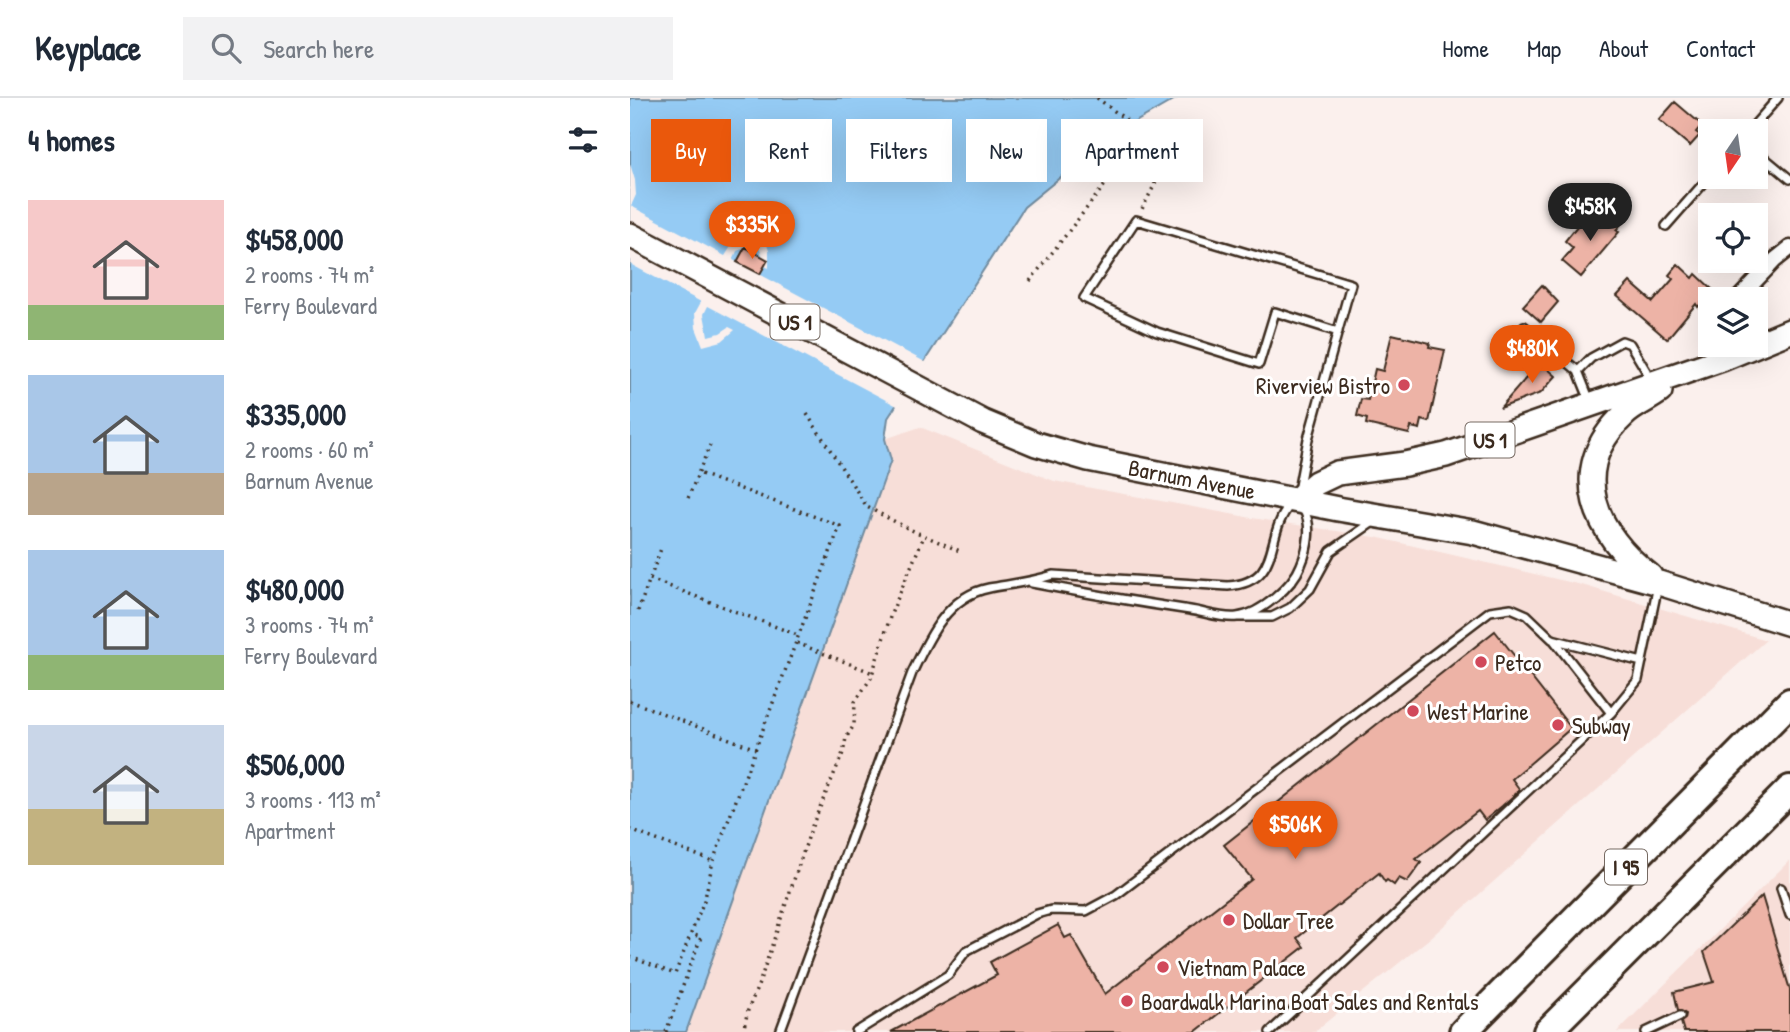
<!DOCTYPE html>
<meta charset="utf-8">
<style>
body{margin:0;font-family:"Patrick Hand",sans-serif;background:#f2f2f3;color:#1f2937;height:100vh;display:flex;flex-direction:column;font-size:26px;white-space:nowrap}
*{box-sizing:border-box;margin:0}
p{font-size:23px;color:#747a83}
.icon{flex:none;width:38px;height:38px;fill:none;stroke:currentColor;stroke-width:2;stroke-linecap:round;stroke-linejoin:round}
.map{position:relative;flex:1;overflow:hidden}
.drawer{display:flex;flex-direction:column;background:#fff;width:630px}
.drawer>*{flex:none}
.banner{position:absolute;left:21px;top:21px;width:665px;height:63px;display:flex;gap:14px}
.needle{width:46px;rotate:193deg}
.controls{position:absolute;left:1068px;top:21px;display:grid;gap:14px}
.controls a{display:grid;place-items:center;width:70px;height:70px;border-radius:0px;background:#fff;box-shadow:0 7px 28px #0002;font-size:35px}
.price{position:absolute;translate:-50% -60px;padding:0 16px;border-radius:24px;background:#ea580c;color:#fff;font-size:23px;line-height:46px;filter:drop-shadow(0 2px 4px #0008)}
.price::after{content:'';position:absolute;left:50%;top:42px;width:21px;height:16px;margin-left:-10px;background:inherit;clip-path:polygon(0 0,100% 0,50% 100%)}
.price.on{background:#222;color:#fff}
ul{padding:0;list-style:none}
li{display:flex;align-items:center;gap:21px;height:175px;padding:0 28px}
li span{display:grid;place-items:center;flex:none;width:196px;height:140px;border-radius:0px;color:#555}
li>.icon{margin-inline-start:auto}
span .icon{width:84px;height:84px;fill:#fffc;stroke-width:1}
li b{font-size:30px}
h2{display:flex;justify-content:space-between;align-items:center;height:84px;padding:0 28px;font-size:30px}
.tag{padding:0 24px;border-radius:0px;background:#fff;box-shadow:0 7px 28px #0002;font-size:24px;line-height:63px}
.tag.on{background:#ea580c;color:#fff}
header{display:flex;align-items:center;gap:42px;box-sizing:border-box;height:98px;padding:0 35px;background:#fff;border-bottom:2px solid #e0e1e3}
header strong{font-size:33px}
nav{display:flex;gap:38px;margin-inline-start:auto;font-size:24px}
.search{width:490px;height:63px;background:#f2f2f3;display:flex;align-items:center;gap:18px;box-sizing:border-box;padding:0 24px;border-radius:0px;color:#747a83;font-size:26px}
main{display:flex;flex:1;min-height:0}
.map>svg:first-child{display:block}
.built{fill:#f7ded8}
.water{fill:#95cbf4;stroke:#718b9e;stroke-width:2}
.pier{fill:#fbf0ed}
.building{fill:#edb3a6;stroke:#3b2a1e;stroke-width:2}
.lines{fill:none;stroke-linecap:round;stroke-linejoin:round}
.lane-casing{stroke:#3b2a1e;stroke-width:12}
.street-casing{stroke:#3b2a1e;stroke-width:19}
.primary-casing{stroke:#3b2a1e;stroke-width:28}
.highway-casing{stroke:#3b2a1e;stroke-width:32}
.path{stroke:#3b2a1e;stroke-width:3.5;stroke-dasharray:2 5;stroke-linecap:butt}
.lane{stroke:#fff;stroke-width:7}
.street{stroke:#fff;stroke-width:14}
.primary{stroke:#fff;stroke-width:23}
.highway{stroke:#fff;stroke-width:26}
.poi-dot{fill:#d1495b;stroke:#fff;stroke-width:2.5}
.labels{text-anchor:middle;dominant-baseline:central;stroke-width:6;stroke-linejoin:round;paint-order:stroke}
.shield{fill:#fff;stroke:#766a62;stroke-width:2}
.shield-label{font-size:21px;font-weight:bold;fill:#3b2a1e}
.poi-label{font-size:23px;fill:#3b2a1e;stroke:#fff;text-anchor:start}
.street-label{font-size:23px;fill:#3b2a1e;stroke:#fff}
</style>
<header>
<strong>Keyplace</strong>
<div class="search"><svg class="icon" aria-label="search" viewBox="0 0 24 24"><circle cx="10" cy="10" r="6"/><path d="M15 15l6 6"/></svg>Search here</div>
<nav><a>Home</a><a>Map</a><a>About</a><a>Contact</a></nav>
</header>
<main>
<section class="drawer">
<h2>4 homes<svg class="icon" aria-label="filters" viewBox="0 0 24 24"><path d="M4 7h16M4 17h16"/><circle cx="9" cy="7" r="2"/><circle cx="15" cy="17" r="2"/></svg></h2>
<ul>
<li><span style="background:linear-gradient(#f6c9c9 75%,#8fb573 0)"><svg class="icon" aria-label="home" viewBox="0 0 24 24"><path d="M3 11l9-7 9 7M6 9v11h12V9"/></svg></span><div><b>$458,000</b><p>2 rooms · 74 m²</p><p>Ferry Boulevard</p></div></li>
<li><span style="background:linear-gradient(#a9c7e8 70%,#b9a48a 0)"><svg class="icon" aria-label="home" viewBox="0 0 24 24"><path d="M3 11l9-7 9 7M6 9v11h12V9"/></svg></span><div><b>$335,000</b><p>2 rooms · 60 m²</p><p>Barnum Avenue</p></div></li>
<li><span style="background:linear-gradient(#a9c7e8 75%,#8fb573 0)"><svg class="icon" aria-label="home" viewBox="0 0 24 24"><path d="M3 11l9-7 9 7M6 9v11h12V9"/></svg></span><div><b>$480,000</b><p>3 rooms · 74 m²</p><p>Ferry Boulevard</p></div></li>
<li><span style="background:linear-gradient(#c9d6e8 60%,#c2b280 0)"><svg class="icon" aria-label="home" viewBox="0 0 24 24"><path d="M3 11l9-7 9 7M6 9v11h12V9"/></svg></span><div><b>$506,000</b><p>3 rooms · 113 m²</p><p>Apartment</p></div></li>
</ul>
</section>
<div class="map">
<svg width="1160" height="934" viewBox="0 0 1160 934">
<rect width="100%" height="100%" fill="#fbf0ed"/>
<filter id="ink" filterUnits="userSpaceOnUse"><feTurbulence type="fractalNoise" baseFrequency=".0143" numOctaves="2"/><feDisplacementMap in="SourceGraphic" scale="14" xChannelSelector="R" yChannelSelector="G"/><feConvolveMatrix kernelMatrix="1 2 1 2 8 2 1 2 1" color-interpolation-filters="sRGB"/></filter>
<g filter="url(#ink)">
<!-- built -->
<path class="built" d="M290 329 424 383 622 420 745 439 952 487 1136 542 800 840 684 934H56L261 362 255 341Z
M1160 762V934H987Z"/>
<!-- water -->
<path class="water" d="M0 0H547L481 38 394 109 258 320 255 341 261 362 56 934H0Z"/>
<!-- pier -->
<path class="pier" d="M0 66 5 82 6 97 1 108 95 158 102 147 114 139 133 134 139 153V170L132 167V157L127 145 107 153 103 162 297 265 269 309 78 208 74 216 78 238 90 235 99 229 105 232 92 243 73 248 66 230 65 215 71 204 0 166Z"/>
<!-- building -->
<path class="building" d="M1045 4 1072 27 1066 34 1070 37 1060 48 1029 22Z
M982 115 993 124 986 132 989 134 951 179 932 163 943 150 935 143 952 122 962 131 972 119 975 122Z
M115 149 138 162 130 176 107 164Z
M1048 166 1063 180 1066 176 1083 192 1068 209 1066 206 1037 241 987 198 1000 184 1023 204 1043 181 1039 177Z
M912 187 928 204 911 224 893 208Z
M762 236 800 245 799 249 815 252 799 324 792 322 790 331 781 329 779 336 736 326 737 321 727 318 731 301 738 302 745 271 753 273Z
M910 264 926 278 911 295 870 310Z
M865 533 941 630 882 681 890 692 872 708 855 722 848 713 786 761 791 765 777 784 769 780 764 787 757 782 755 784 749 775 667 840 674 849 565 934H261L367 877 360 864 428 827 435 840 441 837 475 896 622 781 594 747Z
M1132 798 1160 892V934H1054L1051 924 1055 921 1056 916 1048 912 1044 894 1084 884 1074 854Z"/>
<g class="lines">
<!-- lane casing -->
<g class="lane-casing">
<path id="lane" d="M1119 33 1148 0
M1125 52 1160 81
M1036 128 1080 78
M894 228 948 273
M960 303 948 273 961 260 992 243 1000 246 1021 281
M668 393 678 341 721 186 506 122 454 200 527 234 629 266 645 214 708 234
M402 485C454 495 507 504 560 512 574 514 593 521 607 519 631 516 663 488 671 467 678 451 683 426 673 411
M608 519H642L660 510 680 491 701 453 743 424
M923 541 981 615 1008 582 1028 487
M1151 790 1160 817
M150 934 282 575C298 541 317 498 359 490 381 486 401 484 423 477L598 488C654 484 633 436 661 406
M226 934 318 877 336 853 407 816 421 812 456 813 486 797 860 513 881 510 897 517 922 541 1012 564
M640 934 981 615
M1016 934 1050 918"/>
</g>
<!-- street casing -->
<g class="street-casing">
<path id="street" d="M1108 201 1145 162 1160 150"/>
</g>
<!-- primary casing -->
<g class="primary-casing">
<path id="primary" d="M0 137 353 324 406 346 458 361 708 411 843 434 1029 485 1160 526
M666 402 686 385 707 375 775 366 816 357 1092 261 1160 233
M1020 478C966 437 935 372 994 317 1004 307 1018 302 1030 293"/>
</g>
<!-- highway casing -->
<g class="highway-casing">
<path id="highway" d="M833 934 1160 604
M917 934 1160 691"/>
</g>
<!-- path -->
<path class="path" d="M467 0 523 42 525 86 511 113
M400 183 481 79 523 42
M177 316 237 409 279 431 332 454
M58 400 80 347
M20 481 170 538
M8 513 32 448
M167 545 243 575
M0 603 126 651
M0 732 83 763
M0 859 45 876 75 800 83 763 210 428 68 375
M36 934 71 839 61 836
M113 934 118 912 130 883 182 728 213 655 216 640 224 627 225 604 241 580 261 516 294 438"/>
<!-- lane -->
<use href="#lane" class="lane"/>
<!-- street -->
<use href="#street" class="street"/>
<!-- primary -->
<use href="#primary" class="primary"/>
<!-- highway -->
<use href="#highway" class="highway"/>
</g>
</g>
<!-- markers -->
<g class="poi-dot">
<circle cx="774" cy="287" r="7"/>
<circle cx="851" cy="564" r="7"/>
<circle cx="783" cy="613" r="7"/>
<circle cx="928" cy="627" r="7"/>
<circle cx="599" cy="822" r="7"/>
<circle cx="533" cy="869" r="7"/>
<circle cx="497" cy="903" r="7"/>
</g>
<g class="labels">
<!-- shield labels -->
<g class="shield">
<rect x="140.5" y="206.5" width="49" height="35" rx="5"/>
<rect x="835.5" y="324.5" width="49" height="35" rx="5"/>
<rect x="975" y="751.5" width="42" height="35" rx="5"/>
</g>
<g class="shield-label">
<text x="165" y="224">US 1</text>
<text x="860" y="342">US 1</text>
<text x="996" y="769">I 95</text>
</g>
<!-- poi labels -->
<g class="poi-label">
<text x="760" y="287" text-anchor="end">Riverview Bistro</text>
<text x="865" y="564">Petco</text>
<text x="797" y="613">West Marine</text>
<text x="942" y="627">Subway</text>
<text x="613" y="822">Dollar Tree</text>
<text x="547" y="869">Vietnam Palace</text>
<text x="511" y="903">Boardwalk Marina Boat Sales and Rentals</text>
</g>
<!-- street labels -->
<g class="street-label">
<text transform="translate(562 381) rotate(11)">Barnum Avenue</text>
</g>
</g>
</svg>
<div class="controls">
<a><svg class="needle" viewBox="-14 -14 28 28"><path d="M0-13l5 13h-10z" fill="#e53935"/><path d="M0 13l5-13h-10z" fill="#747a83"/></svg></a>
<a><svg class="icon" aria-label="locate" viewBox="0 0 24 24"><circle cx="12" cy="12" r="6"/><path d="M12 2v4M12 18v4M2 12h4M18 12h4"/></svg></a>
<a><svg class="icon" aria-label="layers" viewBox="0 0 24 24"><path d="M12 4l9 5-9 5-9-5zM3 14l9 5 9-5"/></svg></a>
</div>
<b class="price on" style="left:960px;top:145px">$458K</b>
<b class="price" style="left:122px;top:163px">$335K</b>
<b class="price" style="left:902px;top:287px">$480K</b>
<b class="price" style="left:665px;top:763px">$506K</b>
<div class="banner">
<a class="tag on">Buy</a>
<a class="tag">Rent</a>
<a class="tag">Filters</a>
<a class="tag">New</a>
<a class="tag">Apartment</a>
</div>
</div>
</main>
